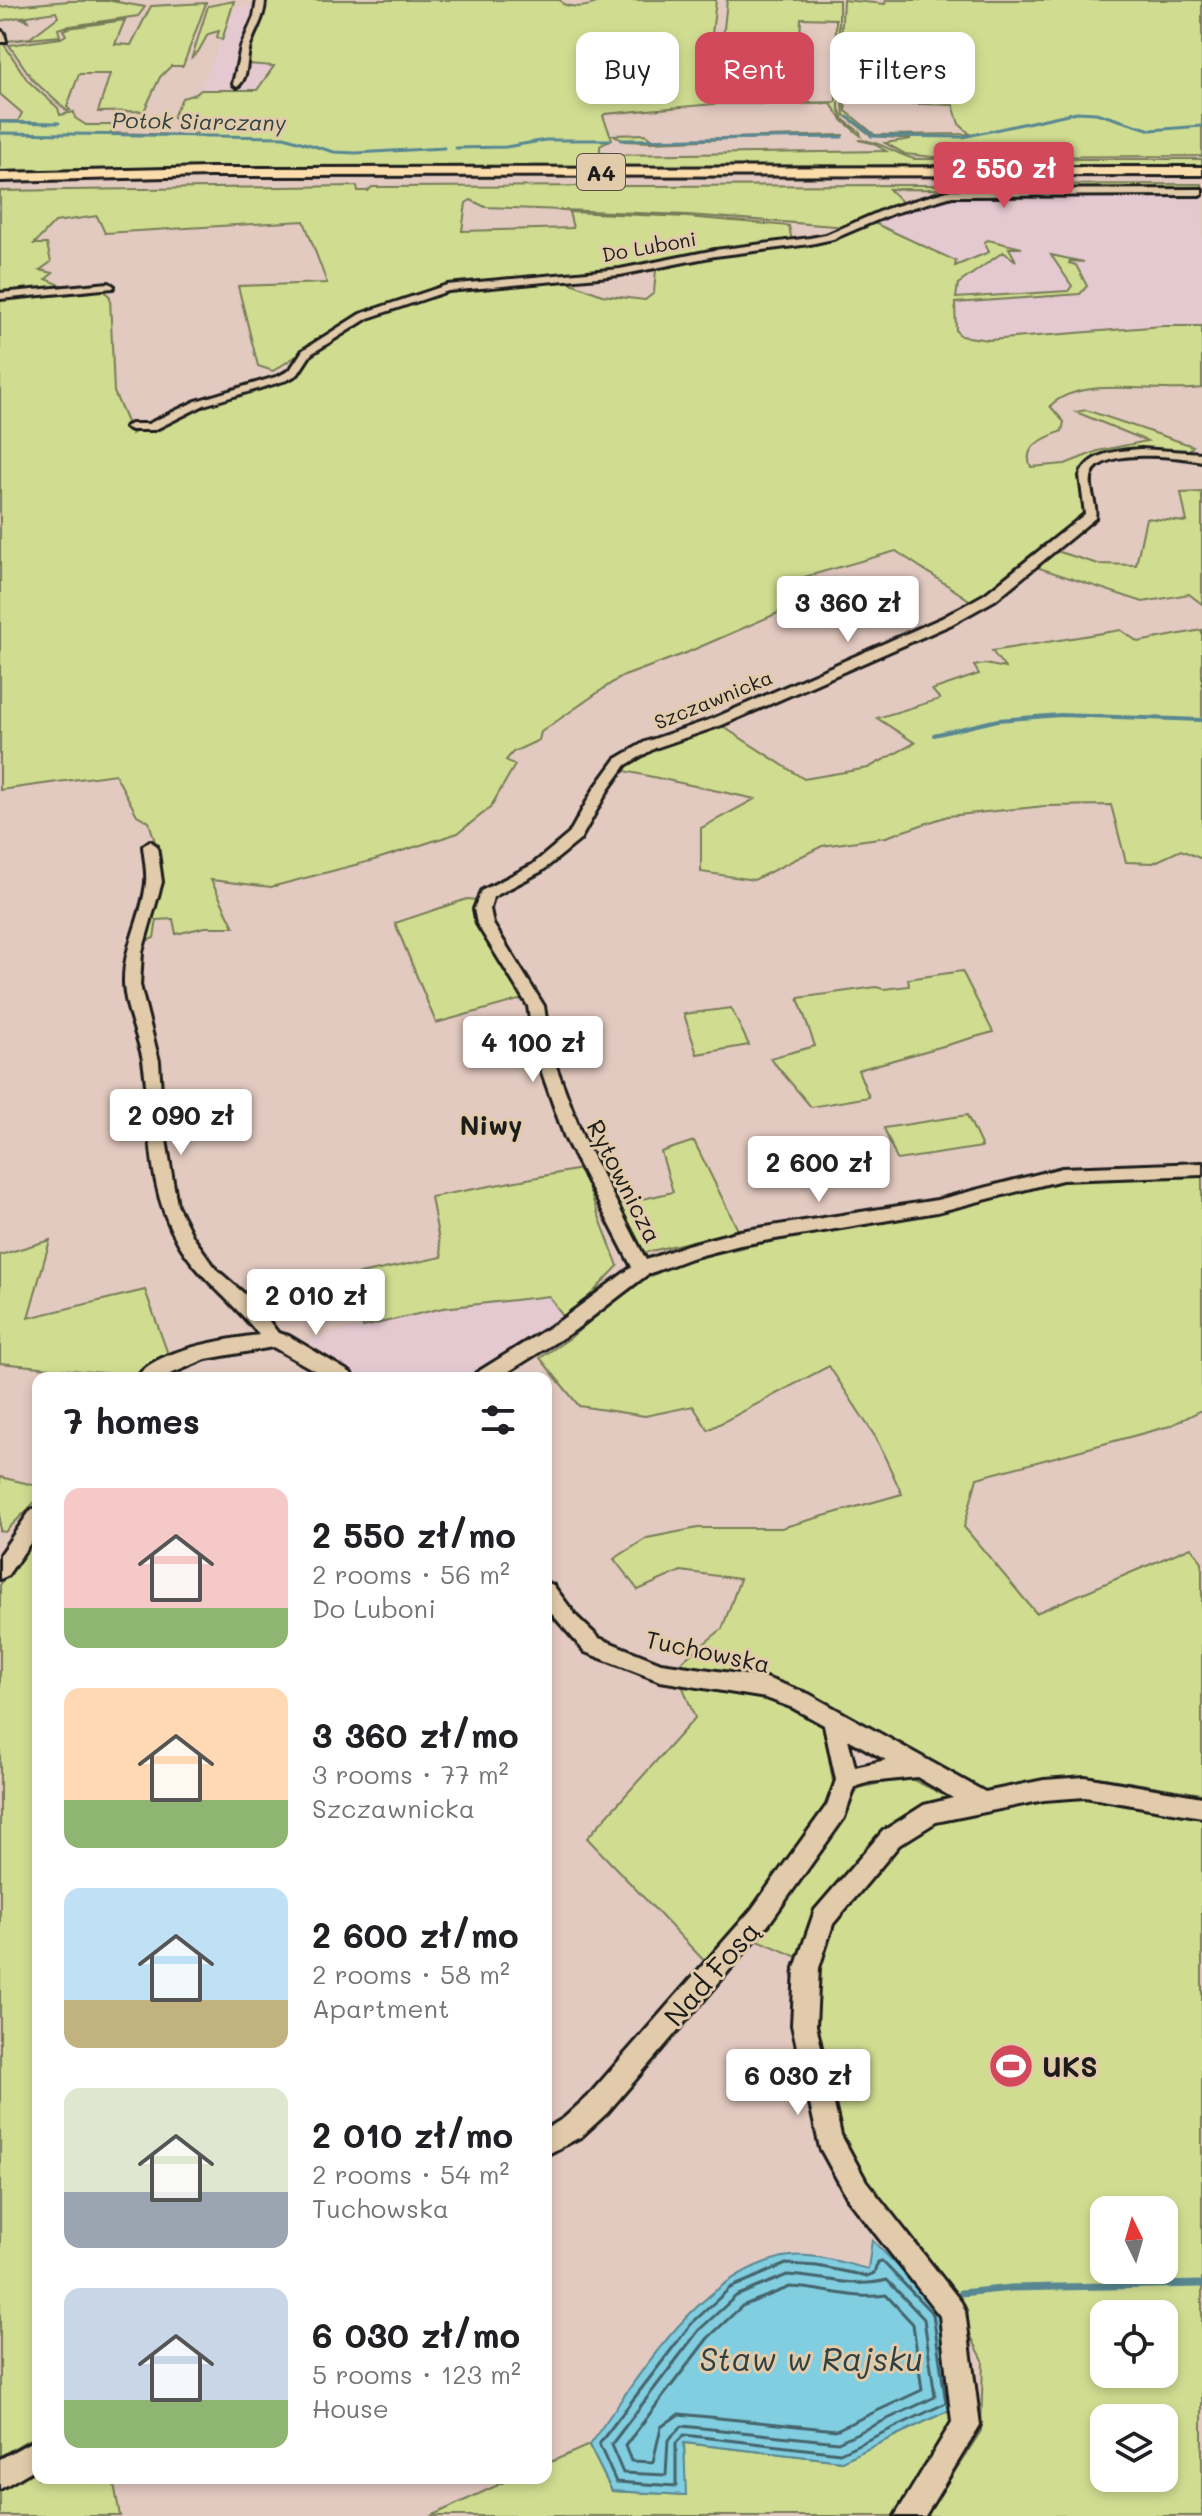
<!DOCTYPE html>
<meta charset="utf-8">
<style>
body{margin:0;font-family:Mali,sans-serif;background:#f6f6f6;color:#202124;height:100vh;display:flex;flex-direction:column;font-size:30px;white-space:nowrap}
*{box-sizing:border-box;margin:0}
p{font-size:26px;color:#757577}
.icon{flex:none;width:44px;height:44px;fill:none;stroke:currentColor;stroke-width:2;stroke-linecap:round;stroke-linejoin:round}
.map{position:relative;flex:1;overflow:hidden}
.side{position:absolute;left:32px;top:1372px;width:520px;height:1112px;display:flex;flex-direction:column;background:#fff;border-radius:16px;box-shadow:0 4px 12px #0003}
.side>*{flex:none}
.hud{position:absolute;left:576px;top:32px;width:506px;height:72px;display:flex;gap:16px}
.needle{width:52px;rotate:355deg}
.buttons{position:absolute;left:1090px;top:2196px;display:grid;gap:16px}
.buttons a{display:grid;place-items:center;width:88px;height:88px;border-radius:16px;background:#fff;box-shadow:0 4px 12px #0003;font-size:40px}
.price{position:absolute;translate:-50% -68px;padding:0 18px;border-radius:8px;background:#fff;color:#222;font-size:26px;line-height:52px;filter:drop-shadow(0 2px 4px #0008)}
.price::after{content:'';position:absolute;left:50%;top:48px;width:24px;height:18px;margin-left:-12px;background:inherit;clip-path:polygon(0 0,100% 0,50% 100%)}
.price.current{background:#d1495b;color:#fff}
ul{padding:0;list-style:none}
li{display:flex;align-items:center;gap:24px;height:200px;padding:0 32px}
li span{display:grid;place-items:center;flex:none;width:224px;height:160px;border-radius:16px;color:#555}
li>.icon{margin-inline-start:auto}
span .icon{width:96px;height:96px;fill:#fffc;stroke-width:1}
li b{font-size:34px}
h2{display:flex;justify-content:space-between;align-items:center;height:96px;padding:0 32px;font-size:34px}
.chip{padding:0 28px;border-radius:16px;background:#fff;box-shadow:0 4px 12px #0003;font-size:28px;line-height:72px}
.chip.current{background:#d1495b;color:#fff}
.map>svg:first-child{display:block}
.built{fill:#e4c9d1}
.green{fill:#d0dd91;stroke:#767c56;stroke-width:2;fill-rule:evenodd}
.water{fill:#81cee0;stroke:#598792;stroke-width:2}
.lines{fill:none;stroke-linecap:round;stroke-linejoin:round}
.shore{stroke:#44636a;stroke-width:3}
.stream-far2{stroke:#598792;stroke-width:3}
.stream-far1{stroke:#598792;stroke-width:4}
.stream{stroke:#598792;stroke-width:7}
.minor-casing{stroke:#1c1c1c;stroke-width:6}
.highway-casing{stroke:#1c1c1c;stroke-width:6}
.minor{fill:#e1cbaa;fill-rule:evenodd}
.highway{fill:#fbddab;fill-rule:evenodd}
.labels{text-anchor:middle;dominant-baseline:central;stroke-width:6;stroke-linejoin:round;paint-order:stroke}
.far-street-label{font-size:20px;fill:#1c1c1c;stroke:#e1cbaa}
.far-water-label{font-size:22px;font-style:italic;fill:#304043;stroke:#e1cbaa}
.shield{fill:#e1cbaa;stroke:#575047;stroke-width:2}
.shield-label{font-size:22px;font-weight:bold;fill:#1c1c1c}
.street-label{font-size:24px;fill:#1c1c1c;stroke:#e1cbaa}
.neighbourhood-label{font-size:26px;font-weight:bold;fill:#1c1c1c;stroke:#e1cbaa}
.near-street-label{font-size:28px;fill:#1c1c1c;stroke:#e1cbaa}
.near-poi-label{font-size:28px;font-weight:bold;fill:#1c1c1c;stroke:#e1cbaa;text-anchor:start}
.near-water-label{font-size:32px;font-style:italic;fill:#304043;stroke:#e1cbaa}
</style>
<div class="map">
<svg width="1202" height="2516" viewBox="0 0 1202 2516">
<rect width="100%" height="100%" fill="#e3cac1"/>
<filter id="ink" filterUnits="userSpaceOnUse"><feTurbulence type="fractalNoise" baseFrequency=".0125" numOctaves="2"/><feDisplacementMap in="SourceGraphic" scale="16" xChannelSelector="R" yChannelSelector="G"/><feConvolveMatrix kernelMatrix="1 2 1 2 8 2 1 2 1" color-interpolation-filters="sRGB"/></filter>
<g filter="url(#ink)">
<!-- built -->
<path class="built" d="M235 7H258L232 63 274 65 257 90H201Z
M1202 195V373L951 337 872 222 904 209 927 206 936 200 958 196Z
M550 1296 566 1321 502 1363 472 1378H356L307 1340 443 1308Z"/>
<!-- green -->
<path class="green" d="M87 0H119L111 1 145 7 138 16 64 27 58 29 60 36 7 41 30 38 58 17 56 12 20 17 27 18 28 21 19 17 0 21V7L69 1H110Z
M267 0H560L563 4C575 9 591 7 602 0H716L706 86 718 87 727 0H839V109L844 120 860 132 861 136 843 121 831 104H714L605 114 603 116 612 139 600 146V152L612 155 886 151 872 143 858 140C878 139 895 155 915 159H1202V165L219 167 0 171V121H18L22 113 0 94V38L28 81 58 108 60 115 74 112 75 118 86 125H114L111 133 191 135 197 133 207 123 179 120 173 117 182 98 196 94 201 90H257L274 66 248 64C248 40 260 23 267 0ZM801 18 836 19V102L797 103Z
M843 0 885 4 886 0H1202V156L933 157 905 154 885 143 911 139 872 136 844 115 840 65ZM887 37 931 38 939 97 926 100 891 97V103L953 105 959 124 970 134 875 135 846 111 842 68H889Z
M234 1 222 40 217 37 219 31 208 34 198 52 192 57 208 6Z
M206 3 183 66H171L160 77 144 111 98 112 110 74H79L67 107 70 110 67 111 33 80 9 45 61 38 66 35 63 30 68 28 125 20 115 44 131 45 151 6Z
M645 134 652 140 844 135 650 142 624 141 614 135Z
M1202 184V190L889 189 903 203 848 227 688 215 485 207 471 200 466 203 462 231 573 228 569 212 687 217 789 226 792 242 618 270 430 292 368 310 273 371 258 366 238 286 327 283 304 221 105 233 97 216 55 222 34 244H47L51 262 40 270 53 273 46 279 68 288 0 294V191L357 186 358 191H368L372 187Z
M872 222 956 261 955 266 989 252 984 242 988 240 1022 248H1009L1016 261 1003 252 958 284 956 298 1068 291 1072 286 1051 255 1084 262 1070 261 1069 263 1076 265 1087 286 1080 294 955 303 956 331 961 336 989 340 1163 326H1202V388C1160 395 1082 374 1050 406L1064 422 1062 431C1045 438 1021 446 1031 467L1065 464 1098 451 1147 441 1076 412 1086 410 1193 446 1186 454 1139 450 1080 469 1087 514 974 603 896 551 783 583 787 588 778 613 686 653 619 678 541 732 539 740 513 752 506 760 515 765 490 808 458 833 374 860 271 887 211 880 234 927H205L176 934 173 919 157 920 154 938 140 943 157 890 161 862 149 822 137 815 115 774 0 790V297L103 289 110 297 114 392 132 434 155 420 279 374 360 319 442 291 566 281 602 295 645 300 654 293 656 269 704 258 813 242Z
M1202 492V604L1189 594 1143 602 1033 566 1053 550 1098 564 1136 565 1146 518 1187 522 1181 493Z
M1121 630 1138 642 1202 630V859L1181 850 1153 863 1126 862 1111 805 1045 806 948 816 886 837 822 846 754 880 701 872V828L755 799 620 770 632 759 645 755 647 749 722 726 804 779 868 768 915 743 877 718 940 699 932 690 979 674 974 666 985 664 1005 668 992 651Z
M467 899 478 900 474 915 484 937 498 953 526 998 436 1023 395 923Z
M962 971 993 1032 858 1070 869 1097 811 1107 770 1058 815 1046 798 998 876 987 884 989 909 986 908 979Z
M731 1008 749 1045 697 1054 684 1014Z
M967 1115 982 1147 897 1160 884 1128Z
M694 1141 738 1230 643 1253 617 1205 673 1192 661 1152Z
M581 1169 618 1266 566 1321 549 1296 443 1308 363 1327 350 1276 442 1257 431 1197Z
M1202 1173V1410L1170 1426 977 1478 964 1527 1036 1613 1191 1547 1202 1562V1794L1092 1776 979 1792 822 1718 835 1794 824 1823 709 1966 587 1838 695 1718 675 1667 722 1629 740 1579 681 1571 638 1590 614 1559 647 1538 698 1528H781L902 1494 876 1438 829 1366 708 1430 693 1406 645 1416 579 1406 540 1358 570 1338 633 1285 682 1261 759 1244 893 1221 1066 1179Z
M50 1240 28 1318 145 1290 169 1357 133 1376 0 1363V1255Z
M0 1477 38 1486V1499L5 1532 0 1531Z
M38 1530V2434L0 2456V1585Z
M907 1777 955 1800 846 1876 797 1957 749 1936 841 1817 859 1788Z
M1035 1797H1103L1202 1814V2516H926L981 2431 983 2360 949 2293 880 2206 836 2138 812 2023 815 1970 827 1930 900 1841 939 1818ZM1104 2210H1164V2270H1104ZM1104 2314H1164V2374H1104ZM1104 2418H1164V2478H1104Z
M956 2407 952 2431 896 2516H431L513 2478H546V2464L589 2445 612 2491 685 2495 684 2443 842 2461Z
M38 2469V2478H113L120 2516H0V2490Z"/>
<!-- water -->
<path class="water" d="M872 2240 941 2310 956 2407 842 2461 684 2443 686 2495 612 2491 589 2445C639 2378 696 2276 783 2257 810 2251 843 2263 868 2269Z"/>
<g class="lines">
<!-- shore -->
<path class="shore" d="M882 2261 933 2314 946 2403 840 2453 684 2435 676 2443V2486L616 2482 599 2444 691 2324 730 2288 786 2264 817 2266 867 2276 874 2273 878 2262Z
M787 2275C821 2276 854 2289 887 2280L924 2319 935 2397 838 2442 682 2426 668 2440 666 2475 623 2473 611 2445 699 2330 736 2296Z
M790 2287C823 2288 854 2300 886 2295L913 2324 922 2390 836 2430 679 2414 661 2427 653 2462 631 2461 625 2446 708 2338 742 2306Z"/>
<!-- stream-far2 -->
<path class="stream-far2" d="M848 117 873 135
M0 122 59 123
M0 133 284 137 334 152 356 153 444 148
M871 136 963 137 1077 112 1096 113 1151 130 1202 126
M621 140 842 137
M456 148 506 147 546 140H610"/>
<!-- stream-far1 -->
<path class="stream-far1" d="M934 735 998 720 1060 715 1202 720"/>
<!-- stream -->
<path class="stream" d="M961 2293 1011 2288 1202 2284"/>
<!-- minor casing -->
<g class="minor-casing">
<path id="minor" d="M257 0H265C265 19 253 33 249 50 246 63 248 79 237 87L233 84 241 47 254 17Z
M0 30 4 33 6 42H0Z
M1202 189V195L952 196 894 213 833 239 810 244 715 256 620 275 448 291 368 318 311 354 298 374 287 380 204 405 154 430H131L125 427 131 424H148L196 401 279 376 290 370 303 350 360 314 447 285 620 269 715 250 810 238 826 235 886 209 951 190Z
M109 283 114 286 113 288 0 299V293Z
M1141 449 1202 453V461C1179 457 1103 447 1092 474 1087 488 1098 504 1095 518L995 600 952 624 722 725 655 748 626 765 608 790 580 840 542 871 493 897 490 909 493 924 544 1006 551 1053 583 1138 646 1260 687 1245 740 1231 937 1200 1062 1168 1202 1163V1175L1062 1180 937 1212 740 1245 691 1258 648 1274 575 1330 498 1378H474L476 1373 561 1320 632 1267 565 1138 535 1053 528 1006 477 924 474 909 481 891 532 865 569 834 594 789 616 759 645 742 712 719 942 618 985 594 1085 514 1080 476C1089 452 1118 451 1141 449Z
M150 841 157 846 162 882 142 952 140 985 159 1061 163 1122 177 1205 193 1237 217 1270 256 1304 278 1333 289 1336 351 1373 353 1378H328L273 1347 206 1359 161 1378H137C152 1350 228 1339 259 1335 234 1302 200 1279 179 1244 144 1184 153 1125 143 1060 138 1035 125 1009 124 983 123 947 143 917 146 882 147 871 144 857 143 846Z
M38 1508V1532L7 1576 0 1579V1554L31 1510Z
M546 1582 553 1585 577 1617 599 1638 661 1663 766 1678 809 1694 985 1792 1044 1780 1085 1777 1202 1797V1817L1085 1797 1044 1800 936 1822 899 1845 833 1924 819 1968 816 2025 841 2135 866 2181 961 2302 965 2311 980 2425 925 2516H895L952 2422 940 2316 848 2199 820 2148 792 2025 795 1968 815 1910 883 1831 924 1805 953 1798 917 1777 870 1782 855 1787 844 1818 768 1925 607 2113 582 2136 546 2155V2129L564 2118 589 2095 752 1909 827 1805 836 1780 824 1725 793 1708 766 1698 660 1681 585 1652 546 1607ZM848 1739 886 1760 855 1767Z
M38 2438V2467L0 2489V2459Z"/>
</g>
<!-- highway casing -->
<g class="highway-casing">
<path id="highway" d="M1202 167V175L210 176 0 181V173L210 168Z"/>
</g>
<!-- minor -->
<use href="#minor" class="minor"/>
<!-- highway -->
<use href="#highway" class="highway"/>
</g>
</g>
<!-- icons -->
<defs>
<g id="stadium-disc" transform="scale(2.3)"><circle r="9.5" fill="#d1495b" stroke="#e1cbaa"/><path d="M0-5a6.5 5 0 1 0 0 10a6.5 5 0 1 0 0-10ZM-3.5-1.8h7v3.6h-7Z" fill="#fff"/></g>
</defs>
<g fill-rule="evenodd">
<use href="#stadium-disc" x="1011" y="2066"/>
</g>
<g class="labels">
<!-- far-street labels -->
<g class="far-street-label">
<text transform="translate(649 246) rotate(-10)">Do Luboni</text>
<text transform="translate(713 699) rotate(-22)">Szczawnicka</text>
</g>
<!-- far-water labels -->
<g class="far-water-label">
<text transform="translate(199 121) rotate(1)">Potok Siarczany</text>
</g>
<!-- shield labels -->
<rect class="shield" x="577" y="154" width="48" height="36" rx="6"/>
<g class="shield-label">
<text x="601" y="172">A4</text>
</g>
<!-- street labels -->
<g class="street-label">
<text transform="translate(625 1181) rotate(63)">Rytownicza</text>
<text transform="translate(708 1651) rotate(12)">Tuchowska</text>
</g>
<!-- neighbourhood labels -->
<g class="neighbourhood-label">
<text x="491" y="1125">Niwy</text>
</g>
<!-- near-street labels -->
<g class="near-street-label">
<text transform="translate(711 1973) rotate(-49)">Nad Fosą</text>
</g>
<!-- near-poi labels -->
<g class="near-poi-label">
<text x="1042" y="2066">UKS</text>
</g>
<!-- near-water labels -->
<g class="near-water-label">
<text x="811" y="2358">Staw w Rajsku</text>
</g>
</g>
</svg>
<div class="buttons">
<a><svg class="needle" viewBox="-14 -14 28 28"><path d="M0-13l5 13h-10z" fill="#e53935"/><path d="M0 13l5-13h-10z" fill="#757577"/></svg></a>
<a><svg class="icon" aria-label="locate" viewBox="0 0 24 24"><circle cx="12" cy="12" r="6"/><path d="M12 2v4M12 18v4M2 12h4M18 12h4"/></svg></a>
<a><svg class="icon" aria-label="layers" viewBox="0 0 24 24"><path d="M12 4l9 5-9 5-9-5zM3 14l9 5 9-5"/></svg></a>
</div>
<b class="price current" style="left:1004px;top:210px">2 550 zł</b>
<b class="price" style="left:848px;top:644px">3 360 zł</b>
<b class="price" style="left:533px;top:1084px">4 100 zł</b>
<b class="price" style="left:181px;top:1157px">2 090 zł</b>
<b class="price" style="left:819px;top:1204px">2 600 zł</b>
<b class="price" style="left:316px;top:1337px">2 010 zł</b>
<b class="price" style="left:798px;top:2117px">6 030 zł</b>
<div class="hud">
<a class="chip">Buy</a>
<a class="chip current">Rent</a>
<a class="chip">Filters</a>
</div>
<section class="side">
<h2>7 homes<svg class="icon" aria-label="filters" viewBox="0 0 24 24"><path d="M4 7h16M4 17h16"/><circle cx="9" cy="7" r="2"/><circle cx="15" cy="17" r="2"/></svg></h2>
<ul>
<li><span style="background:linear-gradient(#f6c9c9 75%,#8fb573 0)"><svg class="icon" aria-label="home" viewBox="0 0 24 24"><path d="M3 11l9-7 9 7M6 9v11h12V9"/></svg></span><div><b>2 550 zł/mo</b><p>2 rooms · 56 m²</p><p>Do Luboni</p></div></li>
<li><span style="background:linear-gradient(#ffd9b3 70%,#8fb573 0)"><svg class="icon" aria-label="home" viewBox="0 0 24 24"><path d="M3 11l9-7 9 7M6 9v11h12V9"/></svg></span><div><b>3 360 zł/mo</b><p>3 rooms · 77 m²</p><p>Szczawnicka</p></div></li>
<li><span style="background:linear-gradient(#bfe0f5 70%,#c2b280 0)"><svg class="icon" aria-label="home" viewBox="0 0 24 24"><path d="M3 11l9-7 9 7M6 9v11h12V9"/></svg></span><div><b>2 600 zł/mo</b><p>2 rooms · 58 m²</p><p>Apartment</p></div></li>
<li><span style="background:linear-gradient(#dfe7d0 65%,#9aa5b1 0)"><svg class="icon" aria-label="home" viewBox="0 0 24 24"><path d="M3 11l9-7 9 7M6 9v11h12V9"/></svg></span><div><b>2 010 zł/mo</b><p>2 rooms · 54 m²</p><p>Tuchowska</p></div></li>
<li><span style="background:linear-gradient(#c9d6e8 70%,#8fb573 0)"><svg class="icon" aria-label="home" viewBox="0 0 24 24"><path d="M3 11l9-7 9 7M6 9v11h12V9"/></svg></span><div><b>6 030 zł/mo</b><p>5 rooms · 123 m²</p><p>House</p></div></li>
</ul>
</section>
</div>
